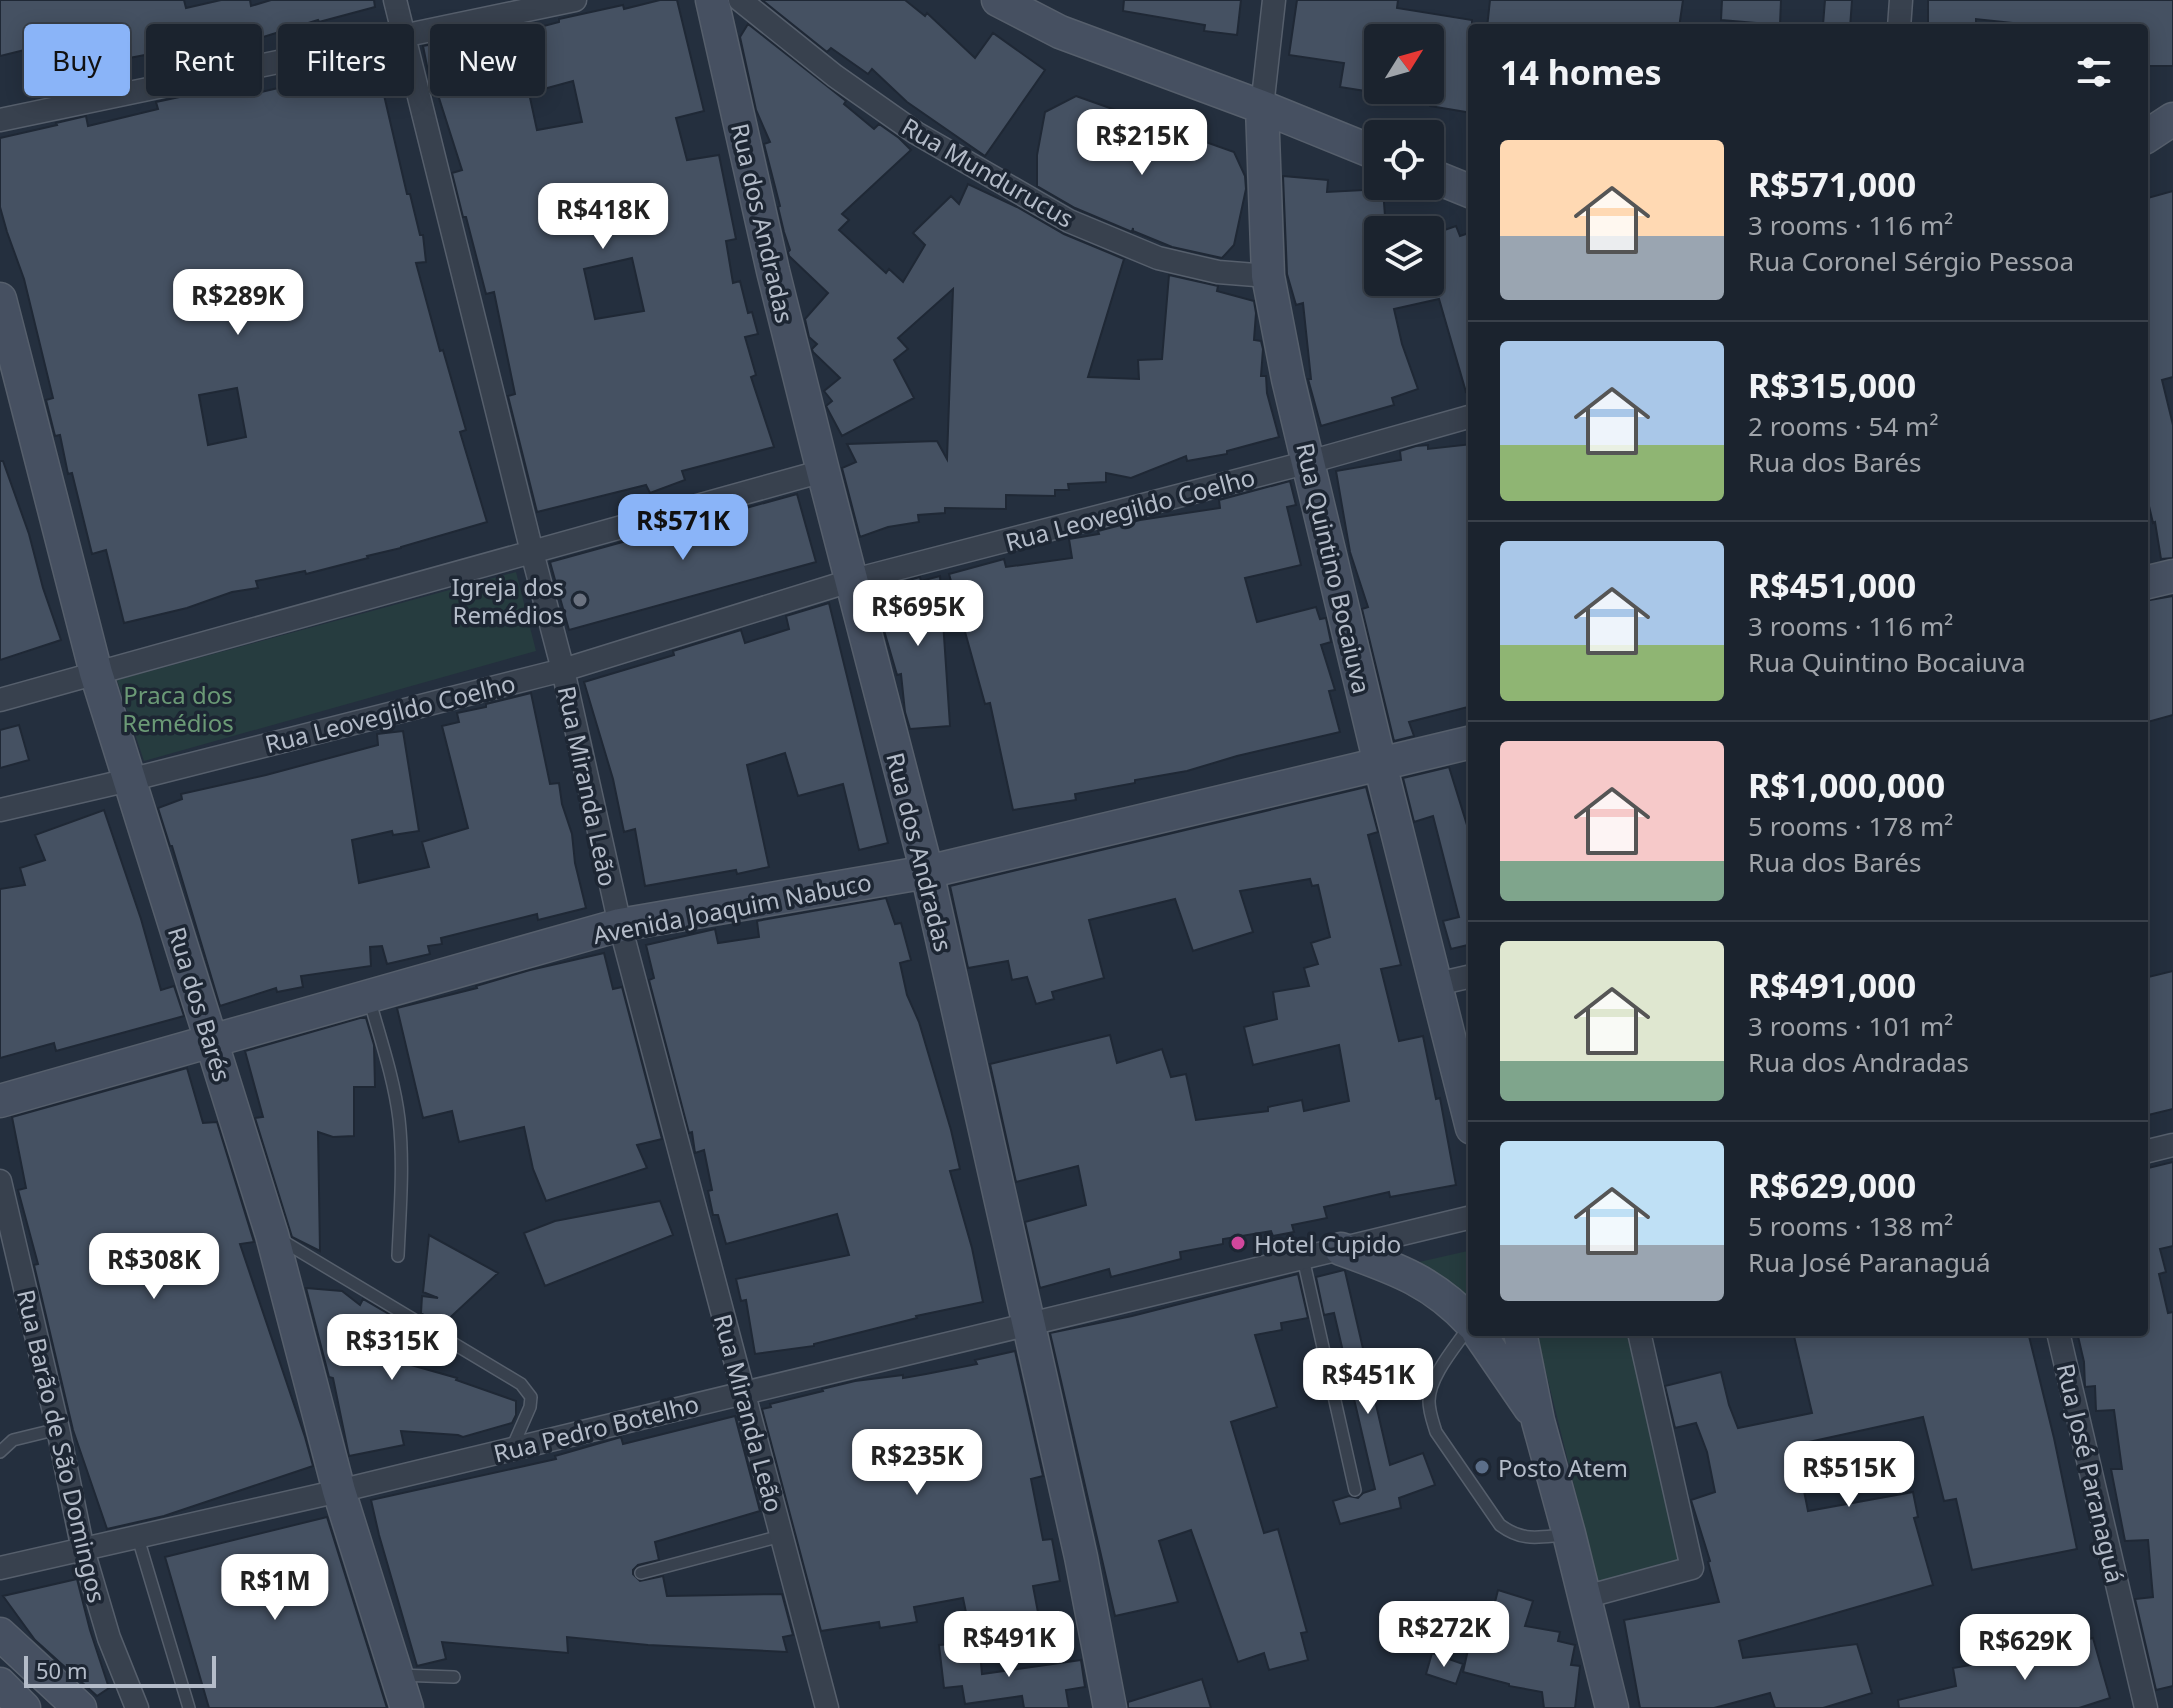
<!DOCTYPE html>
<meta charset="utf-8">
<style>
body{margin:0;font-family:"Noto Sans",sans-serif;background:#242b36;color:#f1f3f6;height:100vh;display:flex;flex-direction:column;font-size:30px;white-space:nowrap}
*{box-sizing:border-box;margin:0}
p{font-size:26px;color:#a0a4aa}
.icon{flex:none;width:44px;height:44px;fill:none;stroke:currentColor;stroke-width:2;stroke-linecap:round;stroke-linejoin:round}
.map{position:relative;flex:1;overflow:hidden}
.details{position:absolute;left:1468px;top:24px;width:680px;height:1312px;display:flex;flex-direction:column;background:#1b232e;border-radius:8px;box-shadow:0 4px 20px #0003,0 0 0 2px #39404a}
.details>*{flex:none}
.banner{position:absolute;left:24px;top:24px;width:760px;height:72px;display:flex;gap:16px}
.needle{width:52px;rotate:53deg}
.buttons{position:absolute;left:1364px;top:24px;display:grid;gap:16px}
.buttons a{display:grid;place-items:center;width:80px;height:80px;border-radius:8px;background:#1b232e;box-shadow:0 4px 20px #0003,0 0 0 2px #39404a;font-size:40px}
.scale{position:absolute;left:24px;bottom:20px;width:192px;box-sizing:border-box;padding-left:8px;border:4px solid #b4bcc9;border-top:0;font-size:22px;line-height:28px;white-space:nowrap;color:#b4bcc9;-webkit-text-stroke:6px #1d2633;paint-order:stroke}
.price{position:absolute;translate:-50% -68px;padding:0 18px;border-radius:16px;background:#fff;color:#222;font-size:26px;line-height:52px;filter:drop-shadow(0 2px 4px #0008)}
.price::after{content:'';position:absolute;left:50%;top:48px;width:24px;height:18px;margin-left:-12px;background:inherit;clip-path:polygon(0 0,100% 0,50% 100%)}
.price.selected{background:#8ab4f8;color:#111}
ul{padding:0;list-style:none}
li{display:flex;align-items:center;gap:24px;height:200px;padding:0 32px}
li+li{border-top:2px solid #39404a}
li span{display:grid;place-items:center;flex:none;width:224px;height:160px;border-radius:8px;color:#555}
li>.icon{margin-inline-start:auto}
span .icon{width:96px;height:96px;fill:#fffc;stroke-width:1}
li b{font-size:34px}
h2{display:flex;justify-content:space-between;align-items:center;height:96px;padding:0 32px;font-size:34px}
.tag{padding:0 28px;border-radius:8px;background:#1b232e;box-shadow:0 4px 20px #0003,0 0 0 2px #39404a;font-size:28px;line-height:72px}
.tag.selected{background:#8ab4f8;color:#111}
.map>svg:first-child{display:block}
.green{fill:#263c3f}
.building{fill:#455162;stroke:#1f2835;stroke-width:2;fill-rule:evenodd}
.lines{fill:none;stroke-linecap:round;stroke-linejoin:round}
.lane-casing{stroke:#565f6c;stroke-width:14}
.street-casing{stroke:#565f6c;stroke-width:25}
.secondary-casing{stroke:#565f6c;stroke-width:35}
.lane{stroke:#38414e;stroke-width:11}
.street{stroke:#38414e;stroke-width:22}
.secondary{stroke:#465061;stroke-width:32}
.worship-dot{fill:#6b7280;stroke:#1d2633;stroke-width:3}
.hotel-dot{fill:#d1479c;stroke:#1d2633;stroke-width:3}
.service-dot{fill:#5c6f8a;stroke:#1d2633;stroke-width:3}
.labels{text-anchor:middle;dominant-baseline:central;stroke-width:7;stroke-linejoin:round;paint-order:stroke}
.street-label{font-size:24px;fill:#b4bcc9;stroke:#1d2633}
.poi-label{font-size:24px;fill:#b4bcc9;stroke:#1d2633;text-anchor:start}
.park-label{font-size:24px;fill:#6b9a76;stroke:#1d2633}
</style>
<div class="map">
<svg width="2173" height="1708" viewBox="0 0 2173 1708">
<rect width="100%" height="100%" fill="#242f3e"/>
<!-- green -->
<path class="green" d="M516 572 536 651 144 761 117 680Z
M1472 1250V1309L1406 1265Z
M1536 1332H1631L1690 1568 1600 1590Z"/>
<!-- building -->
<path class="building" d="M0 0H184L186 8 221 0H250L251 6 271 0H374L375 7 319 22 318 20 260 38 259 33 166 53V51L103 63 104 65 60 75 53 43 0 56Z
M660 0H677L704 111 676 118 687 160 719 155 736 239 726 241 733 283 740 281 748 313 752 312 758 334 745 337 756 375 751 377 774 447 682 471 685 480 650 493 646 485 537 512 508 396 515 394 494 292 486 294 466 217H463L452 173 462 170 438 95 433 96 423 46 458 39 461 48 559 22V19L623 5 624 9ZM573 81 582 122 537 130 529 93ZM632 258 644 311 595 319 584 269Z
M762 0H905L925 16 927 13 975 58 993 33 1045 70 985 156 907 102 872 69 868 74 831 48 827 52Z
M1124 0H1241L1237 35 1204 31 1205 25 1123 11Z
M1297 0H1398L1397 8 1472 20V113L1430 106V38H1378V93L1340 87 1344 63 1289 55Z
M1490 0H1683L1679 28H1487Z
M1722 0H1781L1780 25 1721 20Z
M1825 0H1852L1850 28 1823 25Z
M1928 0H2173V66H2147V37H2144V28H2060L1976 19V28H1928Z
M748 24 846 101 844 104 874 129 879 124 899 138 911 150 842 214 849 220 839 230 886 273 889 269 903 282 925 245 913 233 951 196 959 204 968 184 1017 207 1064 234 1124 259 1088 377 1139 379 1138 360 1162 359 1169 275 1218 286 1217 291 1254 301 1256 313 1254 340 1261 341 1263 349 1261 376H1266L1267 393 1279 437 1227 451V454L1187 461 1186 456 1131 478 1106 473V482L1068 484 1069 490H1055V496L1006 495V509L945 508V513L918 515 919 522 888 527 860 537 842 468 856 462 847 444 937 441 947 459 953 289 898 338 908 349 894 360 914 398 842 436 826 406 832 401 824 391 840 378 813 352 812 349 817 344 809 337 805 319 828 293 789 256 788 252 790 250 784 232 778 207 780 206 764 144 770 142 756 110 740 37Z
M377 65 407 194H410L420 235H423L426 262 416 263 440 351 443 350 466 430 460 432 487 522 401 547V548L367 556 368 558 306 574 305 571 256 581 258 588 232 592 187 608 124 623 106 550 92 554 72 473 68 474 60 435 55 436 46 400 53 398 24 279 7 232 0 207V138L57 125 56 123 86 116 88 126 158 109 156 102 259 80 261 92ZM237 388 246 437 208 445 199 395Z
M1076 96 1234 152 1245 176 1246 189 1234 245 1222 258 1172 247 1133 231V228L1132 232 1075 208 1037 186V155L1045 112Z
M1283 176 1328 180 1327 192 1383 189 1386 230H1378V282H1430V235L1456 226 1460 236 1472 232V391L1466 392 1439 299 1394 309 1402 344 1418 389 1392 398 1394 405 1321 426 1308 379H1311L1303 303 1296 305 1287 274Z
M2173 191V377L2162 380 2173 425V558L2161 559 2155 522 2153 523 2144 485V199Z
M1472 444V706L1409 722 1414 736 1394 741 1362 609 1368 607 1350 552 1336 471 1401 460 1400 451 1416 446 1428 445V449Z
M0 461H3L29 534 43 588 61 640 0 660Z
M1290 481 1296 505 1287 507 1301 565 1245 578 1257 622 1316 607 1320 619 1326 618 1331 642 1321 645 1335 690 1329 691 1340 732 1237 756 1187 771 1135 780V783L1075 794 1076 800 1013 810 990 703 985 704 949 574 1004 559 1006 567 1072 558 1069 539 1099 534 1098 531 1140 520 1220 508 1219 500Z
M797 494 816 562 569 630 550 562Z
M940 576 950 726 910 729 905 712 901 674 897 675 881 620 875 589 920 577 921 581Z
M2173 596V715L2144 723V601Z
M829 603 888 843 859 850 843 784 798 796 785 753 747 765 769 867 737 874 736 870 645 886 635 829 624 832 613 779 584 682 674 655 673 651 741 630 745 643 789 629 786 616Z
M531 693 550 784 559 783 562 804 572 834 575 863 586 908 538 920 537 914 441 938 442 944 428 946 430 954 387 964 382 946 370 947 371 966 301 976 303 987 277 992 276 988 220 1006 172 846H170L158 808 182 799 181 794 266 775 378 745 377 734 403 731 419 831 393 835 392 831 352 840 359 883 429 867 422 842 468 828 442 726 459 722 457 713 486 707V704Z
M19 725 29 760 0 768V730Z
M1449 767 1467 825 1472 824V944L1451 949 1443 921 1459 917 1433 816 1414 822 1403 778Z
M1366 787 1378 832 1368 835 1401 965 1381 969 1399 1041 1423 1036 1436 1099 1440 1098 1456 1185 1390 1197 1389 1192 1324 1207 1327 1218 1292 1225 1294 1232 1273 1236 1271 1231 1223 1239V1244L1180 1252 1181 1259 1111 1277 1109 1269 1040 1288 1025 1222 1086 1205 1078 1166 1016 1182 990 1064 1110 1035 1117 1063 1162 1049 1171 1077 1186 1074 1196 1120 1268 1111V1107L1302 1100 1304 1111 1349 1101 1339 1045 1253 1065 1244 1027 1277 1019 1273 992 1309 986 1304 968 1318 964 1311 943 1330 937 1318 885 1312 886 1310 879 1240 891 1253 932 1193 951 1175 899 1089 920 1104 978 1052 992 1054 999 1036 1004 1027 977 1012 980 1008 961 968 968 950 886Z
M104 810 141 919 161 990 174 986 184 1016 56 1051 54 1043 0 1058V889L25 885 20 868 45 860 35 835Z
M886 898 895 924 901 923 911 960 900 963 907 995 919 1022 951 1130 960 1169 950 1171 972 1248 983 1302 916 1316 917 1318 814 1344V1346L755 1354 746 1300 741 1301 736 1279 849 1255 837 1214 726 1244 718 1215H713L708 1191 712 1190 704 1150 695 1153 692 1132 689 1133 649 980 654 978 646 945 715 929 718 943 759 937 757 921Z
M604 953 613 989 622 987 662 1139 637 1145 647 1168 546 1201 533 1169 524 1127 459 1142 452 1111 423 1118 397 1008 477 988 476 986 530 970Z
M2173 971V1109L2144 1116V978Z
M360 1018H366L374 1045 375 1087H354V1136L333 1137 318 1132 320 1251 292 1237 255 1118 263 1117 245 1051Z
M187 1068 203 1123 217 1122 254 1242 240 1244 305 1437 313 1466 164 1516 107 1529 73 1430 34 1265 38 1264 18 1190 26 1188 12 1117Z
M2173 1162V1246L2160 1249 2166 1272 2159 1274 2168 1313 2173 1312V1686L2156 1690 2135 1599 2153 1597 2148 1540 2125 1541 2111 1469H2122L2114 1410 2096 1411 2095 1386 2085 1387 2084 1362 2077 1332H2144V1169Z
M660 1201 673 1235 545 1286 524 1233 555 1221Z
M429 1235 498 1273 441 1326 421 1313 422 1296 438 1298 423 1292Z
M1344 1270 1345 1271 1390 1465 1423 1453 1435 1485 1399 1498 1401 1508 1340 1524 1333 1501 1349 1496 1358 1498 1363 1493 1375 1489 1334 1313 1324 1315 1316 1277Z
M1298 1274 1308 1318 1281 1323 1282 1330 1255 1335 1277 1407 1231 1422 1264 1533 1278 1529 1307 1632 1301 1633 1308 1660 1269 1670 1264 1653 1238 1662 1191 1530 1159 1541 1178 1602 1115 1616 1050 1333 1132 1316Z
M306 1288 342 1291 360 1305 363 1299 399 1320 387 1338 393 1360 457 1378 456 1380 516 1401V1415L512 1423 463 1437 458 1435 401 1431 404 1445 349 1456 333 1378 329 1377Z
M1793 1332H2028L2054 1438 2077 1549 1972 1570 1956 1499 1944 1501 1923 1417 1795 1445 1808 1511 1913 1492 1918 1517 1914 1518 1933 1585 1739 1641 1743 1658 1857 1644 1872 1693 1823 1708H1775L1770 1693 1714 1708H1640L1624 1620 1719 1602 1708 1562 1710 1561 1691 1500 1715 1492 1707 1452 1696 1423 1675 1428 1665 1386 1721 1372 1729 1405 1738 1428 1812 1413Z
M1015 1351 1043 1476 1031 1479 1043 1540 1052 1539 1060 1581 1033 1586 1040 1623 971 1637 963 1598 914 1607 917 1622 880 1628 879 1622 821 1631 762 1409 771 1407 770 1404 823 1391 822 1389 855 1381 903 1375V1378L926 1374 977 1364 975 1360Z
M735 1416 760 1511 655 1542 659 1560 638 1565 633 1570V1574L640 1581 663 1576 667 1596 782 1594 793 1635 783 1637 787 1652 648 1645 567 1637 568 1653 442 1642 446 1659 417 1666 379 1535 371 1500 556 1459 555 1456 621 1437 623 1444Z
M327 1517 387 1708H209L165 1557Z
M77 1579 90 1630 109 1688 97 1696 35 1640 3 1596Z
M1498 1590 1533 1601 1525 1626 1560 1632 1558 1641 1575 1645 1571 1665 1580 1666 1575 1708H1544L1542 1692 1509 1686V1684L1463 1672 1474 1623 1489 1626Z
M2093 1638 2110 1698 2079 1708H1899L1898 1700 1956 1686 1953 1668 2011 1658Z
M979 1642 982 1674 1081 1660 1085 1687 1066 1690 1069 1708H1024L1022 1696 965 1704 962 1686 944 1688 939 1645Z
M1432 1653 1463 1664 1456 1684 1426 1674Z
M1202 1679 1211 1708H1128V1702Z"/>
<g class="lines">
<!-- lane casing -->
<g class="lane-casing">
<path id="lane" d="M369 998C380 1038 394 1078 399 1119 404 1164 400 1211 398 1256
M281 1240 521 1384 531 1397 530 1407 512 1448
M1303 1258 1355 1490
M1471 1324C1457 1345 1429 1376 1429 1401 1429 1412 1433 1422 1436 1432L1500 1525C1523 1542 1538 1537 1565 1535
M0 1452 13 1440 58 1429
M138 1538 189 1708
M641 1573 781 1536
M399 1675 454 1677"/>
</g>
<!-- street casing -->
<g class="street-casing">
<path id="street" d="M395 0 532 552 563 670 620 925 827 1708
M740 0 835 76 916 133 1069 221 1158 258 1218 272 1268 276
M1899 28 1901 0
M1262 107 1274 0
M0 120 575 0
M0 700 823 471
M0 810 129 780 563 670 850 581 1309 462 1472 416
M1437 984 1472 976
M2144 1152 2173 1145
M0 1181 58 1429 83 1550 109 1638 137 1708
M2058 1332 2146 1708
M0 1568 339 1491 1472 1217
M1585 1597 1692 1568 1639 1332"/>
</g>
<!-- secondary casing -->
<g class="secondary-casing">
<path id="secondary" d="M712 0 773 271 823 471 927 872 1081 1557 1110 1708
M998 0 1060 32 1262 107 1378 154
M1262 107 1268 276 1288 379 1380 764 1472 1128
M2144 138 2173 119
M1430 175 1472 192
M0 299 96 673 272 1235 339 1491 407 1708
M2144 583 2173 576
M0 1101 620 925 927 872 1472 742
M1341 1249C1394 1268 1433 1281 1472 1324
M1478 1332 1530 1408
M1520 1332 1538 1421 1569 1534 1612 1708
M0 1634 80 1708
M0 1684 24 1708"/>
</g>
<!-- lane -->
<use href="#lane" class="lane"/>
<!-- street -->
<use href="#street" class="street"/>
<!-- secondary -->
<use href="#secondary" class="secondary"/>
</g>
<!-- markers -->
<circle class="worship-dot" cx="580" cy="600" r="8"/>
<circle class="hotel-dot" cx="1238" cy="1243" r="8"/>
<circle class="service-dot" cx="1482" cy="1467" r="8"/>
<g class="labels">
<!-- street labels -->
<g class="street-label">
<text transform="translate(988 172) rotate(30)">Rua Mundurucus</text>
<text transform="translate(763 223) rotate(77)">Rua dos Andradas</text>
<text transform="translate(1130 509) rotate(-15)">Rua Leovegildo Coelho</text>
<text transform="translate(1334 568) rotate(77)">Rua Quintino Bocaiuva</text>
<text transform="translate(390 713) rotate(-14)">Rua Leovegildo Coelho</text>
<text transform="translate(588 786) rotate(78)">Rua Miranda Leão</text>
<text transform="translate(920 852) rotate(76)">Rua dos Andradas</text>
<text transform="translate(732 908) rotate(-11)">Avenida Joaquim Nabuco</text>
<text transform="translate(200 1004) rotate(73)">Rua dos Barés</text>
<text transform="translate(749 1413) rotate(75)">Rua Miranda Leão</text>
<text transform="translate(596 1428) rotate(-14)">Rua Pedro Botelho</text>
<text transform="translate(62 1446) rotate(77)">Rua Barão de São Domingos</text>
<text transform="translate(2091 1473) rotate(77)">Rua José Paranaguá</text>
</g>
<!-- poi labels -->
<g class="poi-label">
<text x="564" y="586" text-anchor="end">Igreja dos<tspan x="564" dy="28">Remédios</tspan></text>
<text x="1254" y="1243">Hotel Cupido</text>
<text x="1498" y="1467">Posto Atem</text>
</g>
<!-- park labels -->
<g class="park-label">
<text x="178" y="694">Praca dos<tspan x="178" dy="28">Remédios</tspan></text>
</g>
</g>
</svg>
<div class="buttons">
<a><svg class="needle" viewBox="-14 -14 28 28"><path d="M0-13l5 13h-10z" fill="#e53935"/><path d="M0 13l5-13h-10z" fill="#a0a4aa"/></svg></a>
<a><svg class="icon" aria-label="locate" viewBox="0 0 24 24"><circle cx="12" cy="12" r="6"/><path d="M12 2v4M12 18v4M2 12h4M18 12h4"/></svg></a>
<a><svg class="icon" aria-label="layers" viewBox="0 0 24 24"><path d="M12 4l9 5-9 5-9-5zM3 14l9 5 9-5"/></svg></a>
</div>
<div class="scale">50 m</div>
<b class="price" style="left:1142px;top:177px">R$215K</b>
<b class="price" style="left:603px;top:251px">R$418K</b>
<b class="price" style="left:238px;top:337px">R$289K</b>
<b class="price selected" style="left:683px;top:562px">R$571K</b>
<b class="price" style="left:918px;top:648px">R$695K</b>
<b class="price" style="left:154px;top:1301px">R$308K</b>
<b class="price" style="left:392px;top:1382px">R$315K</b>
<b class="price" style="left:1368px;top:1416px">R$451K</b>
<b class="price" style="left:917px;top:1497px">R$235K</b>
<b class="price" style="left:1849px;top:1509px">R$515K</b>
<b class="price" style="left:275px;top:1622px">R$1M</b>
<b class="price" style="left:1444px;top:1669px">R$272K</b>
<b class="price" style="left:1009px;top:1679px">R$491K</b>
<b class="price" style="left:2025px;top:1682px">R$629K</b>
<div class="banner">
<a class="tag selected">Buy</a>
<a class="tag">Rent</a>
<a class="tag">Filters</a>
<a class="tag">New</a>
</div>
<section class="details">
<h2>14 homes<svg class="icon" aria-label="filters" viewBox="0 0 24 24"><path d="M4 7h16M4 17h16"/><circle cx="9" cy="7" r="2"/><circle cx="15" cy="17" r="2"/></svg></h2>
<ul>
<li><span style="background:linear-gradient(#ffd9b3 60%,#9aa5b1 0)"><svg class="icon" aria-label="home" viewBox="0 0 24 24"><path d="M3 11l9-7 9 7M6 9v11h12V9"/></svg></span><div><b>R$571,000</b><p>3 rooms · 116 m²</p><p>Rua Coronel Sérgio Pessoa</p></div></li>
<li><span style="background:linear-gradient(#a9c7e8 65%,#8fb573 0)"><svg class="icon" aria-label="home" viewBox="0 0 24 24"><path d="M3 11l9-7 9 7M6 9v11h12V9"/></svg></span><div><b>R$315,000</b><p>2 rooms · 54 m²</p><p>Rua dos Barés</p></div></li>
<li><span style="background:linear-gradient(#a9c7e8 65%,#8fb573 0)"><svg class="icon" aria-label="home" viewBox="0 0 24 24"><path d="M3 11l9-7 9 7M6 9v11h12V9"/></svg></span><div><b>R$451,000</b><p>3 rooms · 116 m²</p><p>Rua Quintino Bocaiuva</p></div></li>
<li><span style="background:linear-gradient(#f6c9c9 75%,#7fa58c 0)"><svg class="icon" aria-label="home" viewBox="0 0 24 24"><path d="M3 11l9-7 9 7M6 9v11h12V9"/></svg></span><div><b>R$1,000,000</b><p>5 rooms · 178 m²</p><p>Rua dos Barés</p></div></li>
<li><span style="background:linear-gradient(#dfe7d0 75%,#7fa58c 0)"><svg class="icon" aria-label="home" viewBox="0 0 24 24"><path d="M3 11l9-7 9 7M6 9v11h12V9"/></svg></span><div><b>R$491,000</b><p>3 rooms · 101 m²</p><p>Rua dos Andradas</p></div></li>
<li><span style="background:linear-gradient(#bfe0f5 65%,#9aa5b1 0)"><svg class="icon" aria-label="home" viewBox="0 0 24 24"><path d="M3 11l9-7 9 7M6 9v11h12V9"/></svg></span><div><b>R$629,000</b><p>5 rooms · 138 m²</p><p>Rua José Paranaguá</p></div></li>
</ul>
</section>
</div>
